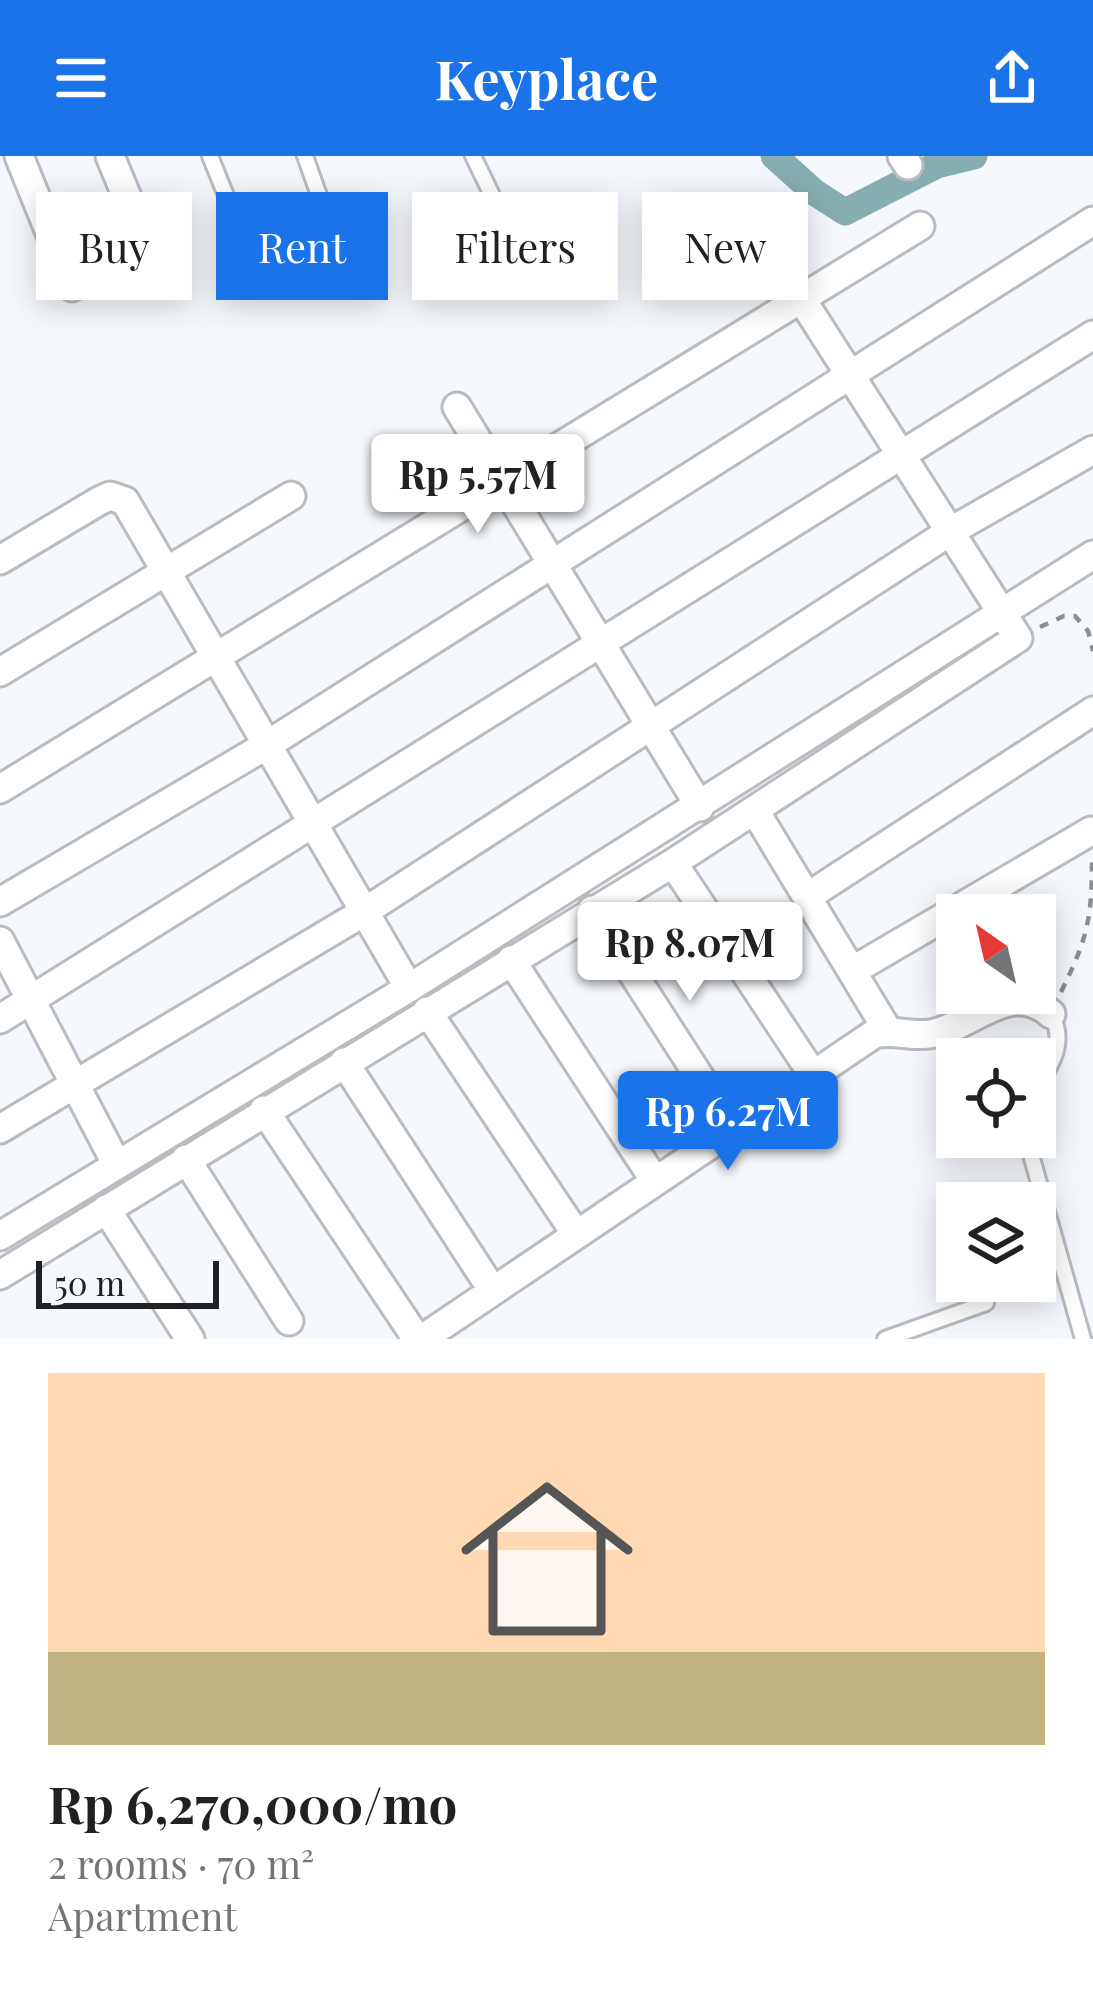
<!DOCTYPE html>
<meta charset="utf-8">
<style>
body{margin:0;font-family:"Playfair Display",serif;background:#f6f6f6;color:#202124;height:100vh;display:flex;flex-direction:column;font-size:45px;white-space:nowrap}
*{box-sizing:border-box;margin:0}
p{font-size:39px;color:#757577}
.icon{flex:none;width:66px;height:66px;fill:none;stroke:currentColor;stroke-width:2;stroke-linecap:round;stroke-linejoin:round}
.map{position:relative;height:1183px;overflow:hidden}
.details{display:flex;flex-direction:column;background:#fff;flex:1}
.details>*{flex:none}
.guide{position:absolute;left:36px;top:36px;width:1023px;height:108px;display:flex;gap:24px}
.needle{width:78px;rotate:326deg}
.fabs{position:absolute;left:936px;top:738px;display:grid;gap:24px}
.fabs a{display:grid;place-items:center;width:120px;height:120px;border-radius:0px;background:#fff;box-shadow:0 6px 30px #0003;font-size:60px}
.scale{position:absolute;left:36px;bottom:30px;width:183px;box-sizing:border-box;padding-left:12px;border:6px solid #202123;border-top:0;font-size:33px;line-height:42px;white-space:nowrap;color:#202123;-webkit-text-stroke:9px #f5f8fc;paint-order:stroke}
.price{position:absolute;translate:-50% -102px;padding:0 27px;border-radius:12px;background:#fff;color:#222;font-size:39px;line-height:78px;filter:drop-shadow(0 3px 6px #0008)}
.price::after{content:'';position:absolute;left:50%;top:72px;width:36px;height:27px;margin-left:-18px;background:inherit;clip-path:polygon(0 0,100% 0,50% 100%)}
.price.active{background:#1a73e8;color:#fff}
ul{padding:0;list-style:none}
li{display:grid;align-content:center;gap:24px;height:636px;padding:0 48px}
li+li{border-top:3px solid #e0e0e0}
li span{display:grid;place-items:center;height:372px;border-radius:0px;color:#555}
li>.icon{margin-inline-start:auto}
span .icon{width:216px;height:216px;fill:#fffc;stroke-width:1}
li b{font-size:51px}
.pill{padding:0 42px;border-radius:0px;background:#fff;box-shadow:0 6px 30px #0003;font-size:42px;line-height:108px}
.pill.active{background:#1a73e8;color:#fff}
header{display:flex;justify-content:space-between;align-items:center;height:156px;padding:0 48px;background:#1a73e8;color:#fff;font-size:54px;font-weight:700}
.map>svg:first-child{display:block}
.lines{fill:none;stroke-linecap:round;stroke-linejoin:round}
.canal{stroke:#86adaf;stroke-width:27}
.service-casing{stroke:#b9bcc0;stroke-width:20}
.minor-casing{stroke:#b9bcc0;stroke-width:33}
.path{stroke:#8b8d90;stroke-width:4.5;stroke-dasharray:9 9;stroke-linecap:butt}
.service{stroke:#fff;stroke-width:14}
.minor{stroke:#fff;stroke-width:27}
</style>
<header><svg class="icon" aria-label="menu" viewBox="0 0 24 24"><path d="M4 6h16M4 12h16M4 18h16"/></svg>Keyplace<svg class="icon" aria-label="share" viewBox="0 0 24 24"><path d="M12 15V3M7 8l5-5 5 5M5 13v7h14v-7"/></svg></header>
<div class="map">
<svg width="1093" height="1183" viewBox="0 0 1093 1183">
<rect width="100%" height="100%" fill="#f5f8fc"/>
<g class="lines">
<!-- canal -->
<path class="canal" d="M774 0 814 36 845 56 937 9 974 0"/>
<!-- service casing -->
<g class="service-casing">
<path id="service" d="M210 0 233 57
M305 0 322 48
M473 0 505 66
M1035 935C1051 909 1067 887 1051 858
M1026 981 1083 1183
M885 1183 986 1147"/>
</g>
<!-- minor casing -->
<g class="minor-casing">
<path id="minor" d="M19 0 72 131
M110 0 150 97
M902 0 908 9
M457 251 700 651
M0 404 99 345 110 340 125 345 409 832
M0 516 291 340
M0 633 920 70
M755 655 888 875
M673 707 814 920
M807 741 1093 555
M0 746 267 589 1093 65
M592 754 735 976
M0 785 117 1009
M511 804 655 1025
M852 815 1091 675
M427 855 576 1078
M0 863 1093 179
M344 906 493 1135
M264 954 417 1183
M0 973 364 756 951 375 1093 294
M186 1003 289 1165
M106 1053 190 1183
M0 1080 409 832 1093 399
M0 1119 673 707 1018 482 776 103
M422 1183 874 878C894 873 910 881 930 878 973 871 1010 822 1051 858"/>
</g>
<!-- path -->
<path class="path" d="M1040 471 1064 460H1075L1088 475 1093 495
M1061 836C1087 783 1092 764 1092 704"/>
<!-- service -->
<use href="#service" class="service"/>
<!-- minor -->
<use href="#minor" class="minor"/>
</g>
</svg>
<div class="fabs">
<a><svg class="needle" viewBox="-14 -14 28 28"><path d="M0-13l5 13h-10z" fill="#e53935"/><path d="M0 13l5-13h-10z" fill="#757577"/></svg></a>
<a><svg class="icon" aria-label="locate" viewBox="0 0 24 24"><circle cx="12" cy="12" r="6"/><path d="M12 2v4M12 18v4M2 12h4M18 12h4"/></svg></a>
<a><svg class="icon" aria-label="layers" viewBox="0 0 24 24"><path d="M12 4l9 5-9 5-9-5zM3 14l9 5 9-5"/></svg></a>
</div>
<div class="scale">50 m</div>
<b class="price" style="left:478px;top:380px">Rp 5.57M</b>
<b class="price" style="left:690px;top:848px">Rp 8.07M</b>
<b class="price active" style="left:728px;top:1017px">Rp 6.27M</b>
<div class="guide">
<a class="pill">Buy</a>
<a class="pill active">Rent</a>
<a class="pill">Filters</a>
<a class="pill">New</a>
</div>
</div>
<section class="details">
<ul>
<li><span style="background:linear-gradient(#ffd9b3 75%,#c2b280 0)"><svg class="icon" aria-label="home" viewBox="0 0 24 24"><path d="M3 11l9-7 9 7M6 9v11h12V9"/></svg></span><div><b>Rp 6,270,000/mo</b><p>2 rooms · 70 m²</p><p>Apartment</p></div></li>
</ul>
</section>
